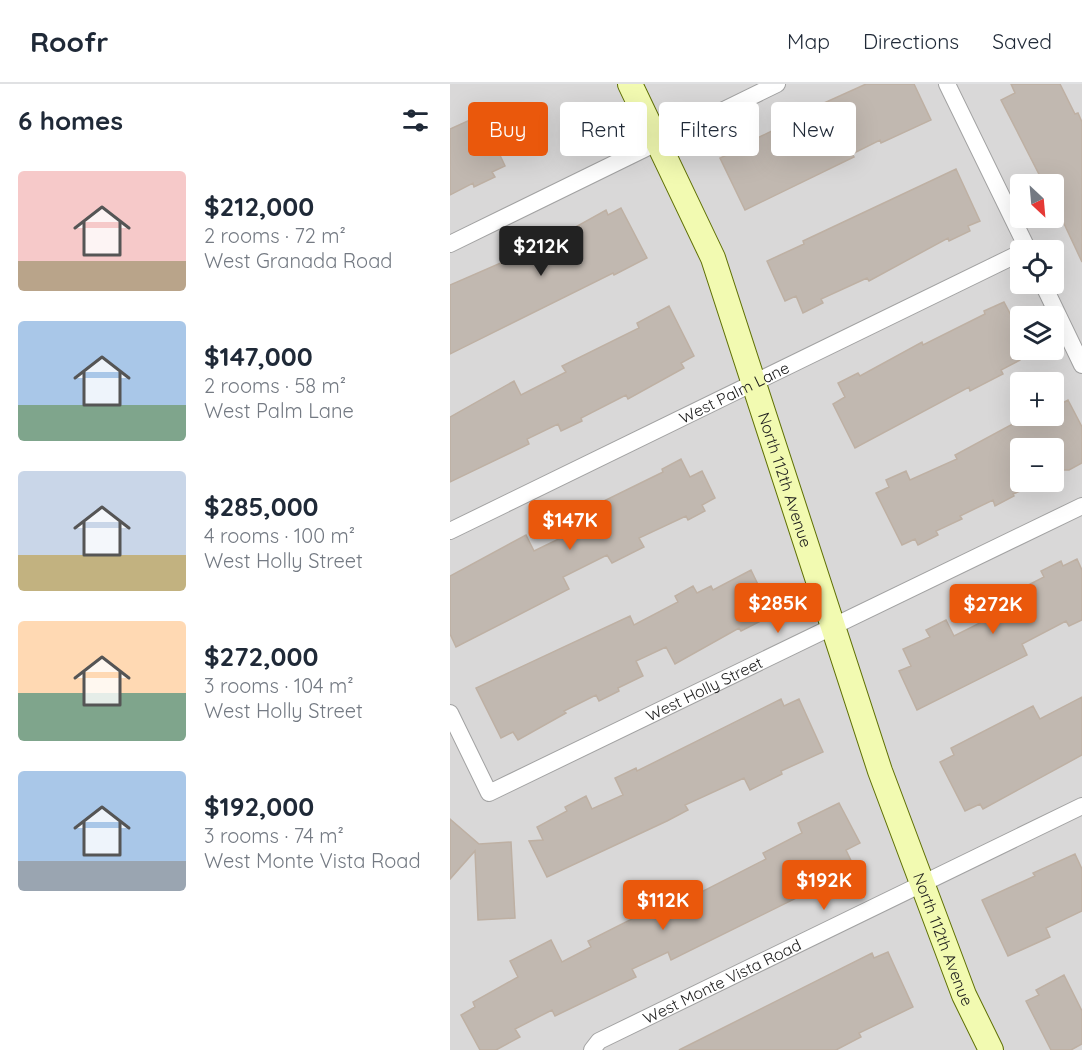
<!DOCTYPE html>
<meta charset="utf-8">
<style>
body{margin:0;font-family:Quicksand,sans-serif;background:#f2f2f3;color:#1f2937;height:100vh;display:flex;flex-direction:column;font-size:22px;white-space:nowrap}
*{box-sizing:border-box;margin:0}
p{font-size:20px;color:#747a83}
.icon{flex:none;width:33px;height:33px;fill:none;stroke:currentColor;stroke-width:2;stroke-linecap:round;stroke-linejoin:round}
.map{position:relative;flex:1;overflow:hidden}
.side{display:flex;flex-direction:column;background:#fff;width:450px}
.side>*{flex:none}
.banner{position:absolute;left:18px;top:18px;width:524px;height:54px;display:flex;gap:12px}
.needle{width:39px;rotate:154deg}
.controls{position:absolute;left:560px;top:90px;display:grid;gap:12px}
.controls a{display:grid;place-items:center;width:54px;height:54px;border-radius:6px;background:#fff;box-shadow:0 6px 24px #0002;font-size:30px}
.price{position:absolute;translate:-50% -51px;padding:0 14px;border-radius:6px;background:#ea580c;color:#fff;font-size:20px;line-height:39px;filter:drop-shadow(0 2px 3px #0008)}
.price::after{content:'';position:absolute;left:50%;top:36px;width:18px;height:14px;margin-left:-9px;background:inherit;clip-path:polygon(0 0,100% 0,50% 100%)}
.price.current{background:#222;color:#fff}
ul{padding:0;list-style:none}
li{display:flex;align-items:center;gap:18px;height:150px;padding:0 18px}
li span{display:grid;place-items:center;flex:none;width:168px;height:120px;border-radius:6px;color:#555}
li>.icon{margin-inline-start:auto}
span .icon{width:72px;height:72px;fill:#fffc;stroke-width:1}
li b{font-size:26px}
h2{display:flex;justify-content:space-between;align-items:center;height:72px;padding:0 18px;font-size:26px}
.chip{padding:0 21px;border-radius:6px;background:#fff;box-shadow:0 6px 24px #0002;font-size:21px;line-height:54px}
.chip.current{background:#ea580c;color:#fff}
header{display:flex;align-items:center;gap:36px;box-sizing:border-box;height:84px;padding:0 30px;background:#fff;border-bottom:2px solid #e0e1e3}
header strong{font-size:28px}
nav{display:flex;gap:33px;margin-inline-start:auto;font-size:21px}
main{display:flex;flex:1;min-height:0}
.map>svg:first-child{display:block}
.residential{fill:#d9d8d8;fill-rule:evenodd}
.building{fill:#c1b8b0;stroke:#beb0a3;stroke-width:1.5}
.lines{fill:none;stroke-linecap:round;stroke-linejoin:round}
.street-casing{stroke:#a2a2a2;stroke-width:18}
.secondary-casing{stroke:#5f7004;stroke-width:26}
.street{stroke:#fff;stroke-width:16}
.secondary{stroke:#f2fab1;stroke-width:24}
.labels{text-anchor:middle;dominant-baseline:central;stroke-width:4.5;stroke-linejoin:round;paint-order:stroke}
.street-label{font-size:16px;fill:#1b1b1b;stroke:#fff}
</style>
<header>
<strong>Roofr</strong>
<nav><a>Map</a><a>Directions</a><a>Saved</a></nav>
</header>
<main>
<section class="side">
<h2>6 homes<svg class="icon" aria-label="filters" viewBox="0 0 24 24"><path d="M4 7h16M4 17h16"/><circle cx="9" cy="7" r="2"/><circle cx="15" cy="17" r="2"/></svg></h2>
<ul>
<li><span style="background:linear-gradient(#f6c9c9 75%,#b9a48a 0)"><svg class="icon" aria-label="home" viewBox="0 0 24 24"><path d="M3 11l9-7 9 7M6 9v11h12V9"/></svg></span><div><b>$212,000</b><p>2 rooms · 72 m²</p><p>West Granada Road</p></div></li>
<li><span style="background:linear-gradient(#a9c7e8 70%,#7fa58c 0)"><svg class="icon" aria-label="home" viewBox="0 0 24 24"><path d="M3 11l9-7 9 7M6 9v11h12V9"/></svg></span><div><b>$147,000</b><p>2 rooms · 58 m²</p><p>West Palm Lane</p></div></li>
<li><span style="background:linear-gradient(#c9d6e8 70%,#c2b280 0)"><svg class="icon" aria-label="home" viewBox="0 0 24 24"><path d="M3 11l9-7 9 7M6 9v11h12V9"/></svg></span><div><b>$285,000</b><p>4 rooms · 100 m²</p><p>West Holly Street</p></div></li>
<li><span style="background:linear-gradient(#ffd9b3 60%,#7fa58c 0)"><svg class="icon" aria-label="home" viewBox="0 0 24 24"><path d="M3 11l9-7 9 7M6 9v11h12V9"/></svg></span><div><b>$272,000</b><p>3 rooms · 104 m²</p><p>West Holly Street</p></div></li>
<li><span style="background:linear-gradient(#a9c7e8 75%,#9aa5b1 0)"><svg class="icon" aria-label="home" viewBox="0 0 24 24"><path d="M3 11l9-7 9 7M6 9v11h12V9"/></svg></span><div><b>$192,000</b><p>3 rooms · 74 m²</p><p>West Monte Vista Road</p></div></li>
</ul>
</section>
<div class="map">
<svg width="632" height="966" viewBox="0 0 632 966">
<rect width="100%" height="100%" fill="#ede9e0"/>
<!-- residential -->
<path class="residential" d="M0 0H632V966H0ZM570 100H603V134H570ZM570 166H603V200H570ZM570 232H603V266H570ZM570 298H603V332H570ZM570 364H603V398H570Z"/>
<!-- building -->
<path class="building" d="M416 0H464L481 36 431 59 430 56 402 70 404 73 295 126 270 74 281 69 279 64 300 54 301 57 326 45 328 48 359 33 356 27Z
M561 0H610L625 30 628 29 632 38V178L603 116V100H594L551 16 565 9Z
M31 31 55 82 42 88 45 93 24 103 23 99 0 111V45Z
M506 85 530 137 518 142 520 147 499 157 498 154 419 197 417 194 371 215 373 219 353 229 346 212 335 217 317 177 354 160 353 157Z
M171 124 197 174 164 191 163 189 0 270V201L60 175 58 173 78 162 81 168 156 126 158 131Z
M554 218 562 233 570 229V276L551 286 553 290 520 307 519 303 405 364 383 320 395 313 388 299 408 289 410 292 472 258 473 261 535 230 534 227Z
M219 222 244 272 231 279 234 284 178 315 176 311 131 334 132 337 111 347 108 340 77 355 79 360 0 398V333L64 297 71 311 116 288 112 282 189 244 187 239Z
M618 316 632 343V379L619 386H612L603 364H570V407L563 410 564 412 545 422 543 416 510 432 512 435 486 447 488 451 468 461 465 455 452 461 426 409 439 403 436 396 456 387 460 396 507 375 505 371 574 334 576 337 587 332H603V324Z
M231 375 240 393 252 387 265 414 252 421 255 427 238 436 236 432 189 454 194 463 162 479 157 471 113 493 119 505 6 563 0 550V492L76 451 84 467 115 452 109 439 213 388 212 385Z
M627 475 632 486V536L619 542 616 537 572 560 577 571 467 626 449 587 461 582 453 565 480 553 476 546 496 536 504 552 536 536 527 518 545 508 549 516 594 493 591 487 611 477 613 482Z
M301 486 314 513 303 519 311 537 291 547 289 544 225 580 216 563 186 577 193 592 168 604 169 607 149 617 146 611 114 627 116 629 68 656 63 648 51 654 26 604 180 532 184 541 228 518 225 512 243 502 247 509 261 502 263 506Z
M632 613V671L533 725 530 720 515 727 490 678 504 671 501 664 583 622 590 635Z
M331 615 334 622 349 615 373 668 331 687 332 690 300 706 294 694 235 721 238 726 217 737 97 793 79 757 93 756 87 743 117 727 115 723 136 712 142 725 173 711 165 694 186 684 187 687Z
M389 719 410 759 396 766 405 785 221 876 218 868 182 885 186 893 105 932 102 926 65 945 70 953 46 966H30L11 931 25 923 23 918 68 893 60 877 101 856 112 878 141 863 138 857 184 834 178 821 220 802 228 820 316 775 313 769 352 749 348 739Z
M0 735 29 760 61 758 65 834 28 836 25 767 0 795Z
M625 770 632 785V827L596 844 600 853 558 872 532 816 585 792 583 789Z
M438 868 463 923 409 949 411 953 386 966H229L422 869 424 874Z
M614 891 632 927V960L621 966H601L576 917 589 911 586 906Z"/>
<g class="lines">
<!-- street casing -->
<g class="street-casing">
<g id="street">
<path d="M497 0 578 166"/>
<path d="M0 160 327 0"/>
<path d="M593 200 632 281"/>
<path id="s1" d="M0 447 570 169"/>
<path id="s2" d="M0 629 39 709 632 422"/>
<path id="s3" d="M142 966 149 957 632 722"/>
</g>
</g>
<!-- secondary casing -->
<g class="secondary-casing">
<g id="secondary">
<path id="s4" d="M180 0 263 174 430 687 514 911 541 966"/>
</g>
</g>
<!-- street -->
<use href="#street" class="street"/>
<!-- secondary -->
<use href="#secondary" class="secondary"/>
</g>
<g class="labels">
<!-- street labels -->
<g class="street-label">
<text stroke="none"><textPath href="#s1" startOffset="316">West Palm Lane</textPath></text>
<text stroke="none"><textPath href="#s4" startOffset="426">North 112th Avenue</textPath></text>
<text stroke="none"><textPath href="#s2" startOffset="328">West Holly Street</textPath></text>
<text stroke="none"><textPath href="#s4" startOffset="912">North 112th Avenue</textPath></text>
<text stroke="none"><textPath href="#s3" startOffset="148">West Monte Vista Road</textPath></text>
</g>
</g>
</svg>
<div class="controls">
<a><svg class="needle" viewBox="-14 -14 28 28"><path d="M0-13l5 13h-10z" fill="#e53935"/><path d="M0 13l5-13h-10z" fill="#747a83"/></svg></a>
<a><svg class="icon" aria-label="locate" viewBox="0 0 24 24"><circle cx="12" cy="12" r="6"/><path d="M12 2v4M12 18v4M2 12h4M18 12h4"/></svg></a>
<a><svg class="icon" aria-label="layers" viewBox="0 0 24 24"><path d="M12 4l9 5-9 5-9-5zM3 14l9 5 9-5"/></svg></a>
<a>+</a>
<a>−</a>
</div>
<b class="price current" style="left:91px;top:193px">$212K</b>
<b class="price" style="left:120px;top:467px">$147K</b>
<b class="price" style="left:328px;top:550px">$285K</b>
<b class="price" style="left:543px;top:551px">$272K</b>
<b class="price" style="left:374px;top:827px">$192K</b>
<b class="price" style="left:213px;top:847px">$112K</b>
<div class="banner">
<a class="chip current">Buy</a>
<a class="chip">Rent</a>
<a class="chip">Filters</a>
<a class="chip">New</a>
</div>
</div>
</main>
